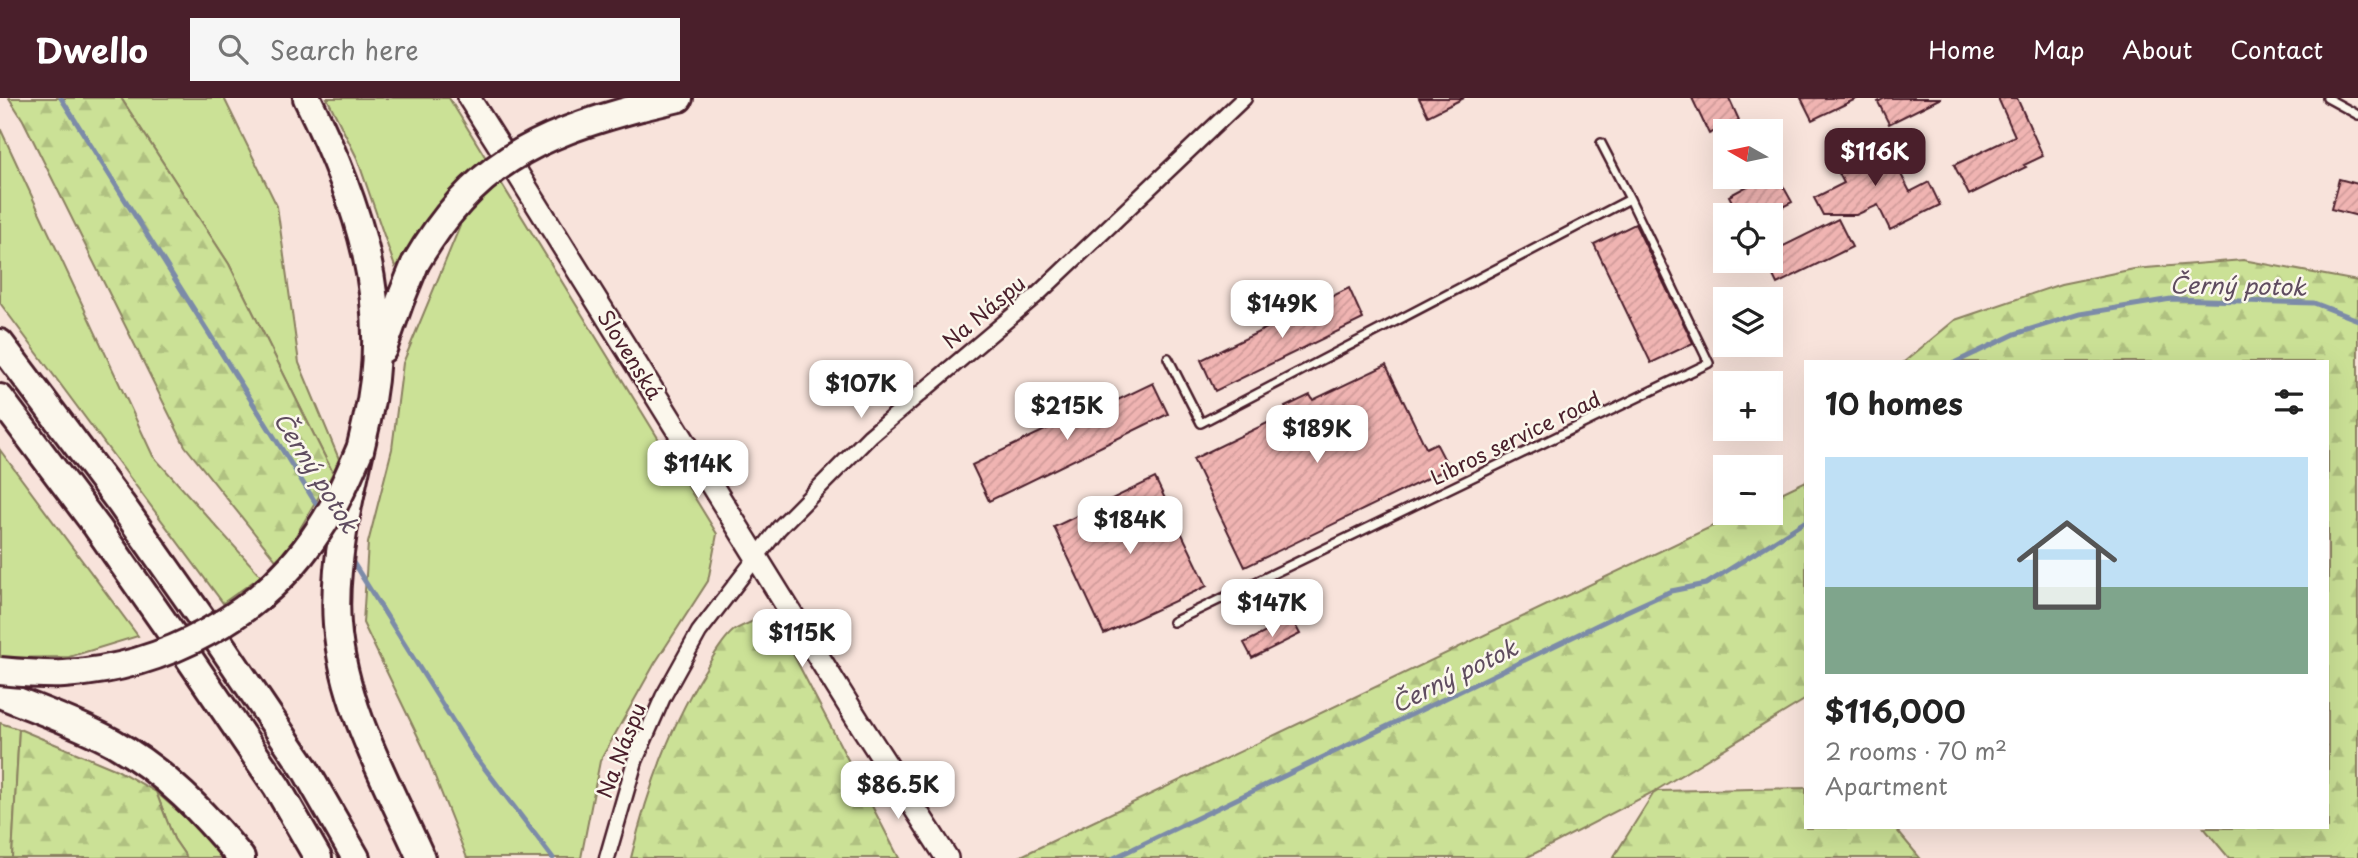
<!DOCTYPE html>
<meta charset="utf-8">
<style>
body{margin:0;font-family:"Playpen Sans",sans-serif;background:#f6f6f6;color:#222;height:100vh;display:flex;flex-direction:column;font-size:26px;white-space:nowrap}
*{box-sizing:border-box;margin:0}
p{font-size:23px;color:#767676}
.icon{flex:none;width:38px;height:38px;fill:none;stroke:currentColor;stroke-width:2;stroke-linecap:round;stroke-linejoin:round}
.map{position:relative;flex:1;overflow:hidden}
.sheet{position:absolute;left:1804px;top:262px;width:525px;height:469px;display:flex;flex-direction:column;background:#fff;border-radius:0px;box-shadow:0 7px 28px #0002}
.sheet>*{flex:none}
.needle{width:46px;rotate:279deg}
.buttons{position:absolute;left:1713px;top:21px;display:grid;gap:14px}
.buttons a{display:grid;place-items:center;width:70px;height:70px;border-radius:0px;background:#fff;box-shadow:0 7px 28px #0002;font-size:35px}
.price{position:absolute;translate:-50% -60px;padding:0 16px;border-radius:14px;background:#fff;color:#222;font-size:23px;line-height:46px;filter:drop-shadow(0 2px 4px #0008)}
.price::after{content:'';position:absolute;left:50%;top:42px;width:21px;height:16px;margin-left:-10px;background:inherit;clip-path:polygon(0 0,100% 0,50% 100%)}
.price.selected{background:#4a1f2b;color:#fff}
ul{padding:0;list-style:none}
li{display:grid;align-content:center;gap:14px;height:371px;padding:0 21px}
li span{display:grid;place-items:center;height:217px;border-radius:0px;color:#555}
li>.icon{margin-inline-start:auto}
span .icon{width:126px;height:126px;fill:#fffc;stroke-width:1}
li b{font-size:30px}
h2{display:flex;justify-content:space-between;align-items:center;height:84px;padding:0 21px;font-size:30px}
header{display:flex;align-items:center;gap:42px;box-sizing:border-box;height:98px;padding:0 35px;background:#4a1f2b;color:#fff}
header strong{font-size:33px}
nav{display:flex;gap:38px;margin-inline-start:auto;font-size:24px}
.search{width:490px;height:63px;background:#f6f6f6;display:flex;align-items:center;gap:18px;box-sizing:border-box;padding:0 24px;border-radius:0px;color:#767676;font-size:26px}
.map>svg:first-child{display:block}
.grass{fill:#cbe196;stroke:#8a8060;stroke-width:2}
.forest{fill:url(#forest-firs);stroke:#8a8060;stroke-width:2}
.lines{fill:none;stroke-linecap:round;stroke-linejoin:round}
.stream{stroke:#7c8ba8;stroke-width:5}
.building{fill:url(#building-hatch);stroke:#4a1f2b;stroke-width:2}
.lane-casing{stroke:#4a1f2b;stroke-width:12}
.street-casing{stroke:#4a1f2b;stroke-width:19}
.secondary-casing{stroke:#4a1f2b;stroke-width:26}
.highway-casing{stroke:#4a1f2b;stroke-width:32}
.lane{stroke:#fbf7ec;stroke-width:7}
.street{stroke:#fbf7ec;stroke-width:14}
.secondary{stroke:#fbf7ec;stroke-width:21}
.highway{stroke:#fbf7ec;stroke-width:26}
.highway-bridge-casing{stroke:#4a1f2b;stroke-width:32;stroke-linecap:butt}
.highway-bridge{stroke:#fbf7ec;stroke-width:26}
.labels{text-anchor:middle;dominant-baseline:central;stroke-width:5;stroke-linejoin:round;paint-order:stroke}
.street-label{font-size:21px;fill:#4a1f2b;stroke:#fbf7ec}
.water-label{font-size:23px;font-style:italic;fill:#5f4c5f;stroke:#fbf7ec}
</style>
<header>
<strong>Dwello</strong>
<div class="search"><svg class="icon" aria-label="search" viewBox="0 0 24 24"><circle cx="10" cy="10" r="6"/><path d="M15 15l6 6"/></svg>Search here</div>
<nav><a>Home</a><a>Map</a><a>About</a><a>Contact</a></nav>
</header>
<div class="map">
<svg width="2358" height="760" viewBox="0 0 2358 760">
<defs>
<pattern id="forest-firs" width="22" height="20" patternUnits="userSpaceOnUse" patternTransform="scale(1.75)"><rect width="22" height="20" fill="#cbe196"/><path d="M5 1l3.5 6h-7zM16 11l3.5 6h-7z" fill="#b0c181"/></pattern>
<pattern id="building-hatch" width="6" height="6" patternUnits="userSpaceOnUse" patternTransform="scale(1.75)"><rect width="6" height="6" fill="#f0b4b2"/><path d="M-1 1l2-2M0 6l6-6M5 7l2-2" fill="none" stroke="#cf9a99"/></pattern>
</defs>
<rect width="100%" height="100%" fill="#f8e3db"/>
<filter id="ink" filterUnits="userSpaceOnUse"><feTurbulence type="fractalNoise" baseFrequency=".0143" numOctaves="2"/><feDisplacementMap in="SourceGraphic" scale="14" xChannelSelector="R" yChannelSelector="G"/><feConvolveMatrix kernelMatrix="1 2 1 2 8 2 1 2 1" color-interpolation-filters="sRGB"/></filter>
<g filter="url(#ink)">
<!-- grass -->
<path class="grass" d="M121 0H224L277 108 299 265 339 361 333 375 229 166Z
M327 0H449L717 436 708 483 655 565 600 663 581 760H467L424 651 363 525 368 445 392 351 403 265 460 128 442 107 395 169 357 60Z
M0 30 153 358 261 478 223 505 0 205Z
M0 352 138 538 69 559 0 560Z
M0 625 19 631 12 760H0Z
M156 694 220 750 227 760H187L174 741Z"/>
<!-- forest -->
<path class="forest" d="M9 0H121L229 166 333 375 279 466 185 348 23 22Z
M2243 162 2358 183V760H2229L2204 730H2328V264H1904L1955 222 2061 186 2134 171Z
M1806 383V601L1655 693 1526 760H1017L1740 415H1771V400Z
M758 521 779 529 899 760H631C647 693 669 630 705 572 713 559 722 542 733 533 740 528 750 525 758 521Z
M19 631 117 672 156 694 174 741 187 760H12Z
M1806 690V730H1895L1920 760H1613L1653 696 1658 693Z"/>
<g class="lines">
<!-- stream -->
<path class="stream" d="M61 0 322 415
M1956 264 2015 236 2080 216 2171 201 2314 205 2358 222
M349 458 473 655 553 760
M1114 760 1616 518 1671 493 1706 486 1806 423"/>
</g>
<!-- building -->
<path class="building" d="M1419 0H1464L1428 18Z
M1692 0H1729L1739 22 1709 36Z
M1801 0H1858L1812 22Z
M1885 0H1941L1889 26 1878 4Z
M1998 0H2017L2043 58 2024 67 2026 69 1969 97 1954 67 2015 38Z
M1884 43 1910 94 1929 84 1940 107 1890 132 1878 107 1856 117H1823L1814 100 1844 85 1832 62 1864 45 1867 51Z
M1764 79H1778L1792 104 1767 117H1739L1729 98Z
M2339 81 2358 86V118L2331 111Z
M1838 121 1852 149 1777 186 1766 163H1771V154Z
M1635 126 1693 245 1651 265 1594 146Z
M1349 190 1363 221 1215 293 1201 262Z
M1386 267 1426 350 1436 345 1449 370 1245 469 1193 361 1288 315 1285 309 1310 297 1313 302Z
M1153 285 1168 316 989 403 972 367 1074 318 1076 322Z
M1155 380 1207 488 1104 536 1054 429Z
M1292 521 1300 536 1252 560 1244 545Z"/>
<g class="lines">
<!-- lane casing -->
<g class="lane-casing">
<path id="lane" d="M2327 0 2358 17
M1168 260 1201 325 1630 101 1601 45
M1173 524 1709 265 1630 101"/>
</g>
<!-- street casing -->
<g class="street-casing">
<path id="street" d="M607 760 635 663 663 599 699 534 779 430 870 338 1038 196 1244 0"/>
</g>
<!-- secondary casing -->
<g class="secondary-casing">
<path id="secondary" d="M469 0 500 49
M516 73 859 624 947 760"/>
</g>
<!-- highway casing -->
<g class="highway-casing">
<path id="highway" d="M307 0C358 103 394 207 367 322 353 383 332 464 337 526 343 609 388 686 421 760
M641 9 679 0
M0 245 121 406 202 521
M383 251 400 203 415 166
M0 300 97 429 172 536
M219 544 305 671 356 760
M189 560 277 689 318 760
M0 596C38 612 78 625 114 645 165 674 204 715 241 760"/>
</g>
<!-- lane -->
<use href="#lane" class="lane"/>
<!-- street -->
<use href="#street" class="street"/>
<!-- secondary -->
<use href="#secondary" class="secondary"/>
<!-- highway -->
<use href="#highway" class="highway"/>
<!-- highway-bridge casing -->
<g class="highway-bridge-casing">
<path id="highway-bridge" d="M415 166C473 67 533 38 641 9
M0 573C21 575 43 577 64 576 164 570 264 517 319 432 336 407 348 379 360 351"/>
</g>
<!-- highway-bridge -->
<use href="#highway-bridge" class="highway-bridge"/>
</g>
</g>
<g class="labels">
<!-- street labels -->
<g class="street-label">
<text transform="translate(983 213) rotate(-40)">Na Náspu</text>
<text transform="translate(631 256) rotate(58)">Slovenská</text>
<text transform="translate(1515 339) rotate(-26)">Libros service road</text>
<text transform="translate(620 652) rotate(-69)">Na Náspu</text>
</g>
<!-- water labels -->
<g class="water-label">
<text transform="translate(2238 187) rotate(1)">Černý potok</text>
<text transform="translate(317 374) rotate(58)">Černý potok</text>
<text transform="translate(1454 577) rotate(-26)">Černý potok</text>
</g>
</g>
</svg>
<div class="buttons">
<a><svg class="needle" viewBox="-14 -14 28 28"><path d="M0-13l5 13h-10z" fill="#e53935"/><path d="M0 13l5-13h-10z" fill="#767676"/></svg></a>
<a><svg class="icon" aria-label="locate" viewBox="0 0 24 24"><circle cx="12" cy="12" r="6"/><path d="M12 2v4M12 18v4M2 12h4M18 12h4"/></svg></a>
<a><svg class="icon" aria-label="layers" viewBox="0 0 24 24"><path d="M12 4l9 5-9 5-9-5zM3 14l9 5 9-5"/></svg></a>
<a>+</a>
<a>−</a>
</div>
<b class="price selected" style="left:1875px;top:90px">$116K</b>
<b class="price" style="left:1282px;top:242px">$149K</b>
<b class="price" style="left:861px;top:322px">$107K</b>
<b class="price" style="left:1067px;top:344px">$215K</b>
<b class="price" style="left:1317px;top:367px">$189K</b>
<b class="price" style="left:698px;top:402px">$114K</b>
<b class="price" style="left:1130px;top:458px">$184K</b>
<b class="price" style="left:1272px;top:541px">$147K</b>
<b class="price" style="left:802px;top:571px">$115K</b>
<b class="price" style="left:898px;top:723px">$86.5K</b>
<section class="sheet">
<h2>10 homes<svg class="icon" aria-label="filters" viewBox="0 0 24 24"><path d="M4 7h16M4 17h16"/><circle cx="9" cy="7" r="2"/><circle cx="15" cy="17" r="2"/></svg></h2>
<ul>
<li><span style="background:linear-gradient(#bfe0f5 60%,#7fa58c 0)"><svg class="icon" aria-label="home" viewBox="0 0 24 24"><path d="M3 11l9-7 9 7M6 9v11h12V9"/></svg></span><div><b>$116,000</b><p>2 rooms · 70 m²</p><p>Apartment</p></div></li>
</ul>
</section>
</div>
